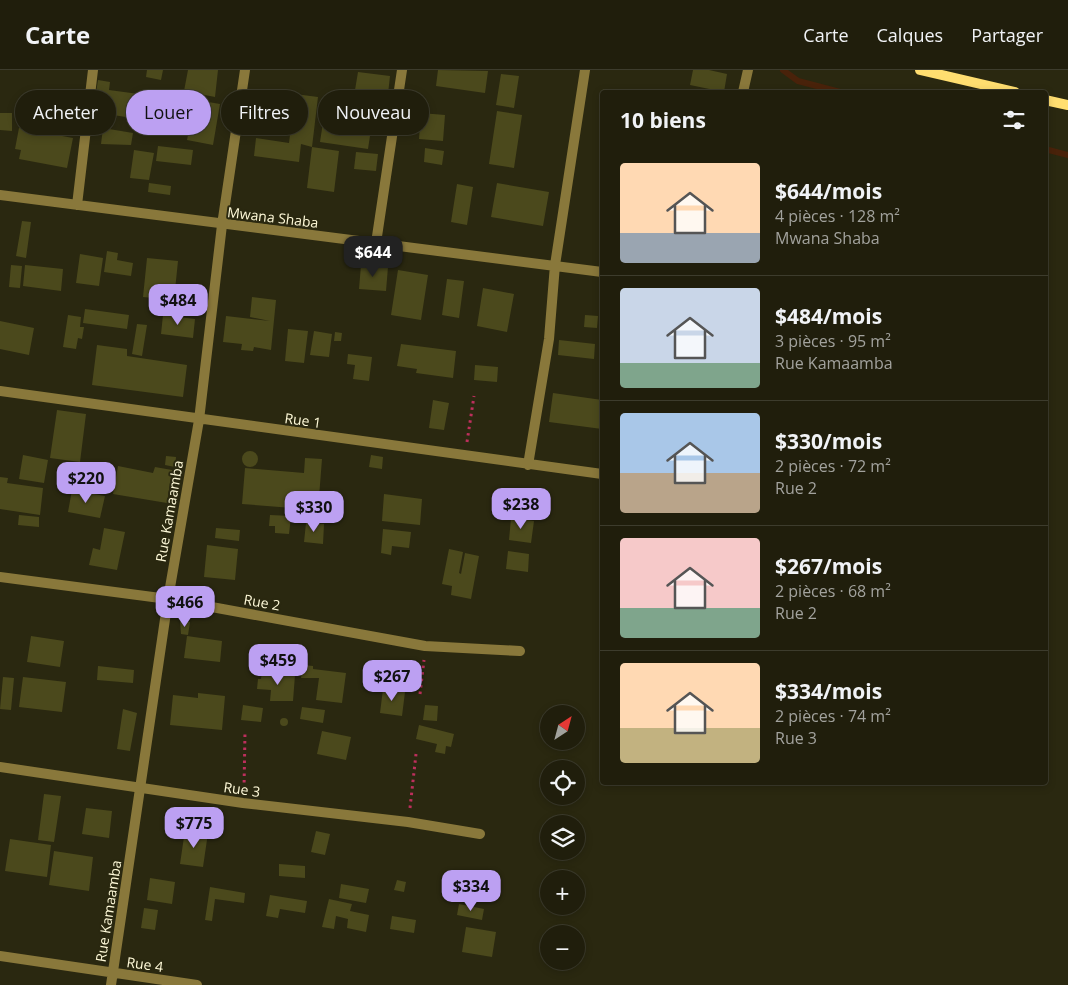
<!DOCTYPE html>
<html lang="fr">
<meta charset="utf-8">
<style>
body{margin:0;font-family:"Open Sans",sans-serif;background:#2d2b1a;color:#f1f3f6;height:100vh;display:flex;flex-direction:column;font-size:19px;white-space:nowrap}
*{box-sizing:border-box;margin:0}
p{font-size:16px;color:#a2a29d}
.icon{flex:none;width:28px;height:28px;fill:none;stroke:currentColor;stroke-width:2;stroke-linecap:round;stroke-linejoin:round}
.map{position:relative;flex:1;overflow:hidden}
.sheet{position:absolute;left:600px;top:20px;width:448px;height:695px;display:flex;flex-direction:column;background:#201e0c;border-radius:5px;box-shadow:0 2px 8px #0003,0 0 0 1px #3d3c2d}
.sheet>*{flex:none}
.top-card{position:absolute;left:15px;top:20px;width:475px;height:45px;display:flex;gap:10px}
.needle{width:32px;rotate:36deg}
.fabs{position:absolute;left:540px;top:635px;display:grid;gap:10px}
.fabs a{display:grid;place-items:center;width:45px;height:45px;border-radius:50%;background:#201e0c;box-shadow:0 2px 8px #0003,0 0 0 1px #3d3c2d;font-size:25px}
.price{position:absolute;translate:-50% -42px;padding:0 11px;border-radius:10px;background:#bca0f2;color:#111;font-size:16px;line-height:32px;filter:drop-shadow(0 1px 2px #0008)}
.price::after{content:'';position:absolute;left:50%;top:30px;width:15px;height:11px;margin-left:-8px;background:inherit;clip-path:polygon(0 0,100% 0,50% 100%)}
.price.current{background:#222;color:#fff}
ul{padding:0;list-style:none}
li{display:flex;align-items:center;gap:15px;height:125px;padding:0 20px}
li+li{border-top:1px solid #3d3c2d}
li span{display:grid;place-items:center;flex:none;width:140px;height:100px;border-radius:5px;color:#555}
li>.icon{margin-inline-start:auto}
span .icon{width:60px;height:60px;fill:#fffc;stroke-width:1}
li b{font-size:21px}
h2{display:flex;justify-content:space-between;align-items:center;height:60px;padding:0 20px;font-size:21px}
.tag{padding:0 18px;border-radius:22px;background:#201e0c;box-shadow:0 2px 8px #0003,0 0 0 1px #3d3c2d;font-size:18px;line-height:45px}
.tag.current{background:#bca0f2;color:#111}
header{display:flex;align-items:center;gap:30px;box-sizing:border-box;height:70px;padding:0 25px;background:#201e0c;border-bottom:1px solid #3d3c2d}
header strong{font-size:24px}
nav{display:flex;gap:28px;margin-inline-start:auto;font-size:18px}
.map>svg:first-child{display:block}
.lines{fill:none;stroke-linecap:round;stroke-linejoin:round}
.stream{stroke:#49220a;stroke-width:6}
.building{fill:#4b491c}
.path{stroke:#bd2f5c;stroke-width:3;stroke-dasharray:2.5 4;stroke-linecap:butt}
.street{stroke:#89783b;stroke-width:10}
.secondary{stroke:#ffde70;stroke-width:10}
.labels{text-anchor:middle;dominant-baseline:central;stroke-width:4;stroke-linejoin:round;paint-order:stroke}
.street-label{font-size:14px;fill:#fffad9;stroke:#2a2810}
</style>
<header>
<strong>Carte</strong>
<nav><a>Carte</a><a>Calques</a><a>Partager</a></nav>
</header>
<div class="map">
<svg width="1068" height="915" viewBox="0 0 1068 915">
<rect width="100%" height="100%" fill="#2a2810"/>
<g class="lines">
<!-- stream -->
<path class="stream" d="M783 0 798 11 840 22
M1045 79 1068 85"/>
</g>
<!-- building -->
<path class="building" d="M147 0H163L161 10 146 7Z
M188 0H218L215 27 184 21Z
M438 0 488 1 485 23 436 16Z
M693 0H709L727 4 724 22 690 15Z
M358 2 390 6 388 24 355 20Z
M501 4 519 6 514 38 496 35Z
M98 10 110 12 109 20 161 27 155 66 137 63 139 49 93 42Z
M603 19 623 21V22H603Z
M295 24 318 27 312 77 301 74 299 92 254 86 256 68 289 73Z
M179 27 220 34 213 75 187 70 191 50 175 47Z
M325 39 373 46 368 79 320 72Z
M497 41 522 45 514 98 489 94Z
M0 43H12V61L0 60Z
M421 43 445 45 443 71 419 69Z
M19 58 73 68 67 98 19 89 21 80 15 79Z
M103 58 133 63 131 75 101 74Z
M158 76 193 80 191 95 156 91Z
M312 77 339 81 334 122 307 118Z
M425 78 444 81 442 95 424 92Z
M134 80 154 83 149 110 130 108Z
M356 82 378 84 376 101 354 99Z
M149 113 171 116 170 125 148 122Z
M497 113 549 122 543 156 491 147Z
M457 114 473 117 467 155 451 152Z
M22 151 31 152 26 188 16 186Z
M107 181 118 183 117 190 133 193 131 206 104 202Z
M80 184 103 188 99 216 76 213Z
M147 188 178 191 174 230 143 227Z
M11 195 22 196 20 218 9 217Z
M25 195 63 199 61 221 23 216Z
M361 195 388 197 386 221 359 219Z
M398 200 428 205 421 250 391 245Z
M447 209 464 211 459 248 442 245Z
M483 218 514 224 507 262 477 256Z
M252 227 276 230 271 280 254 277 253 281 241 280 242 274 223 272 226 246 270 251 250 247Z
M85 239 129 245 127 259 83 253Z
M68 245 81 247 80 257H84L82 269 78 268 76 279 63 277Z
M163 245 195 249 193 268 161 264Z
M585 245 598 246 597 258 584 257Z
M0 251 34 258 29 285 0 279Z
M137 254 147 255 142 286 132 284Z
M288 259 308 261 304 293 285 291Z
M314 261 332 264 329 287 310 285Z
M335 262 342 263 341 271H334Z
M559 270 595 274 594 289 558 285Z
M401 274 456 281 453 308 416 303 417 299 397 296Z
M97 275 127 279V286L187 295 183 327 92 315Z
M348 284 372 287 369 311 353 309 355 295 347 294Z
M475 295 498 297 497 312 474 310Z
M553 323 602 330V359L549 352Z
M433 330 449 333 444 360 429 358Z
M57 340 86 344 80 392 50 388Z
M242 389a8 8 0 1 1 16 0a8 8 0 1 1-16 0Z
M23 385 48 390 44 413 19 409Z
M371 385 383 387 382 399 369 397Z
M166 386 176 387 175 397 165 395Z
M305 388 322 389 318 440 242 434 245 398 304 403Z
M118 396 153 403 155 397 172 400 167 433 113 424Z
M0 407 8 408 7 413 43 418 40 445 0 439Z
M72 420 105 426 100 448 68 442Z
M384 424 422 429 420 455 382 451Z
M19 445 39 447V457L18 455Z
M270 445 291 446 289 464 275 463V456H269Z
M511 448 534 451 531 473 509 470Z
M306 453 324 454 323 474 304 472Z
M104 458 125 462 117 500 89 495 93 478 100 480Z
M216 458 240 460 239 471 215 468Z
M383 459 411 462 409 478 392 476 391 485 381 483Z
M207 475 238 479 235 510 204 507Z
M449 479 463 482 459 503 461 504 465 483 479 486 471 529 451 525 452 516 442 514Z
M508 481 529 484 528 502 506 499Z
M180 551 190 552 188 565 181 564Z
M31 566 64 571 60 597 27 592Z
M187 566 222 571 220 592 184 588Z
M303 595 313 596V599L346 603 342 633 316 630 319 608H301Z
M98 596 134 600 133 613 97 610Z
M262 602 295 605 293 631H270L271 620 257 619 258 609H261Z
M3 607 14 608 11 640 0 639Z
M23 607 66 612 62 642 19 637Z
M383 619 405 622 402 646 380 643Z
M198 623 225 626 222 660 170 655 173 625 198 628Z
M243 635 263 638 261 652 241 650Z
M425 635 438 636 437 651 423 650Z
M302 637 325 640 323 653 300 649Z
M123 639 137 643 130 681 117 679Z
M280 652a4 4 0 1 1 8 0a4 4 0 1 1-8 0Z
M419 655 454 664 451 677 446 676 445 684 435 682 437 674 416 669Z
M322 661 351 667 346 690 317 684Z
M44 724 61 726 54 772 38 770Z
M86 738 112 741 109 768 82 764Z
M185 760 208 763 203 797 180 794Z
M316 761 330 764 325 785 311 782Z
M10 769 51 775 47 807 5 801Z
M54 781 93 787 89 821 49 815Z
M279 794 305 796V808L279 806Z
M150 808 175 812 172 834 147 830Z
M397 810 406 812 404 822 394 820Z
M341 814 369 819 366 833 339 828Z
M210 817 245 823 244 833 215 829 212 851 205 850Z
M270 825 307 831 305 843 280 839 278 848 266 846Z
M329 829 352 834 350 841 369 845 366 862 347 858 348 849 336 846 334 859 322 857Z
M459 834 484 839 482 850 457 845Z
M144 838 158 840 155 860 141 858Z
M392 846 416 850 414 863 390 859Z
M466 857 496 862 492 887 462 882Z"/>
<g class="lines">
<!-- path -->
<path class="path" d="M467 372 474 326
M420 624 424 590
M244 719 245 662
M410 738 416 684"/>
<!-- street -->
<path class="street" d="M743 22 748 0
M0 125 602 202
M77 135 93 0
M376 173 402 0
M0 321 602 404
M528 395 549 269 555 195 585 0
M0 507 168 529 425 576 520 581
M0 697 243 733 408 752 480 764
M0 886 197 915
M111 915 168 529 199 350 222 155 245 0"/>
<!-- secondary -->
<path class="secondary" d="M920 0 1015 22
M1045 30 1068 35"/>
</g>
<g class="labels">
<!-- street labels -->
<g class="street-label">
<text transform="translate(273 147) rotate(7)">Mwana Shaba</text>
<text transform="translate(303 350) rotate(8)">Rue 1</text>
<text transform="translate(169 441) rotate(-80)">Rue Kamaamba</text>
<text transform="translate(262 532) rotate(10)">Rue 2</text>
<text transform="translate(242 719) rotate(8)">Rue 3</text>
<text transform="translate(108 841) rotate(-81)">Rue Kamaamba</text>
<text transform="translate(145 894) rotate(8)">Rue 4</text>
</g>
</g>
</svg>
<div class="fabs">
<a><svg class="needle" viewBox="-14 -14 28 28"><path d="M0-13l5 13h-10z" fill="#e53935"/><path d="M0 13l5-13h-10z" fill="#a2a29d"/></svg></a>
<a><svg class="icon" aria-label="locate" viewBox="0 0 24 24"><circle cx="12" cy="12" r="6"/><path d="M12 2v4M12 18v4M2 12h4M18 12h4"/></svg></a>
<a><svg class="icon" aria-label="layers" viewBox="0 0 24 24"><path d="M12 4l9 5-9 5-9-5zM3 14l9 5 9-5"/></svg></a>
<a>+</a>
<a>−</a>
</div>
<b class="price current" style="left:373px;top:208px">$644</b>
<b class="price" style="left:178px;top:256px">$484</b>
<b class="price" style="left:86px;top:434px">$220</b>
<b class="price" style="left:521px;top:460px">$238</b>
<b class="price" style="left:314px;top:463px">$330</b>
<b class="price" style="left:185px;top:558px">$466</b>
<b class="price" style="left:278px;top:616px">$459</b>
<b class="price" style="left:392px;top:632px">$267</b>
<b class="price" style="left:194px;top:779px">$775</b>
<b class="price" style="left:471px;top:842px">$334</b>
<div class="top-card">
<a class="tag">Acheter</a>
<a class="tag current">Louer</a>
<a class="tag">Filtres</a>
<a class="tag">Nouveau</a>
</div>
<section class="sheet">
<h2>10 biens<svg class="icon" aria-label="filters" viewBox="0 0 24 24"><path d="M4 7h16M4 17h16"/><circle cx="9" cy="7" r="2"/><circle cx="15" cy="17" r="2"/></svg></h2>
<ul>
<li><span style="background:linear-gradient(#ffd9b3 70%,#9aa5b1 0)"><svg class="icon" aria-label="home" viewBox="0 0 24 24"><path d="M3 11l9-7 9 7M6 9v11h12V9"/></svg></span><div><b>$644/mois</b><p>4 pièces · 128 m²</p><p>Mwana Shaba</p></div></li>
<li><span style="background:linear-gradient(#c9d6e8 75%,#7fa58c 0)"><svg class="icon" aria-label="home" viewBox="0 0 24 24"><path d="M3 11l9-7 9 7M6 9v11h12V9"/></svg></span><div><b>$484/mois</b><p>3 pièces · 95 m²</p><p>Rue Kamaamba</p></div></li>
<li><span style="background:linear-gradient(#a9c7e8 60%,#b9a48a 0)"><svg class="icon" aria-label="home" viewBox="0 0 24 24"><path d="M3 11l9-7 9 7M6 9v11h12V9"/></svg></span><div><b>$330/mois</b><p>2 pièces · 72 m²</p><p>Rue 2</p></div></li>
<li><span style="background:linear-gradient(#f6c9c9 70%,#7fa58c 0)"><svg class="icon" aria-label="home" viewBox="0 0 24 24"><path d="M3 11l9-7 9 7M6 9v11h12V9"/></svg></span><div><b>$267/mois</b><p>2 pièces · 68 m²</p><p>Rue 2</p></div></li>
<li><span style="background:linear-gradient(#ffd9b3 65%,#c2b280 0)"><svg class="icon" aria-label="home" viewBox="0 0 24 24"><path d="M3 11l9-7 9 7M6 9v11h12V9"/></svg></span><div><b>$334/mois</b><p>2 pièces · 74 m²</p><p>Rue 3</p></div></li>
</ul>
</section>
</div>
